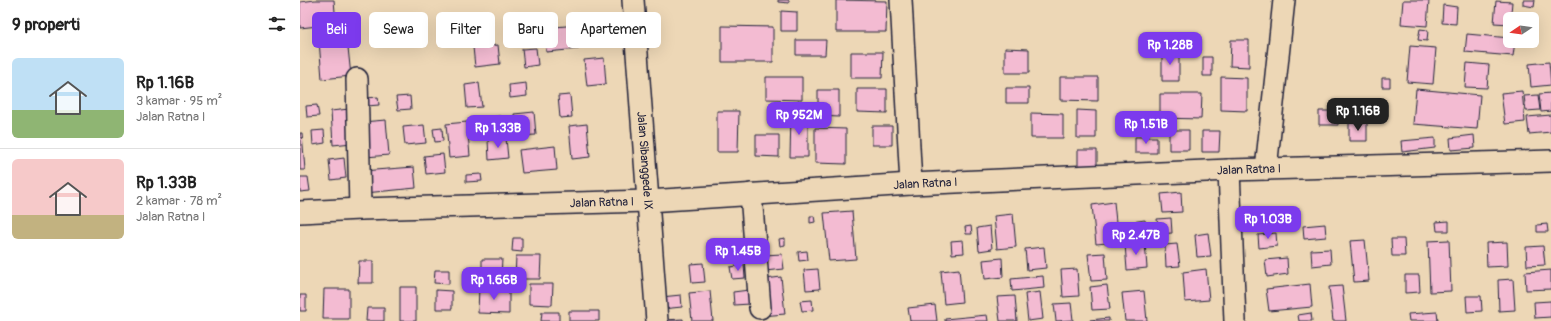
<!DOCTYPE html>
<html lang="id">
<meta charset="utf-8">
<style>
body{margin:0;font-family:Pangolin,sans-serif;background:#f6f6f6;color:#222;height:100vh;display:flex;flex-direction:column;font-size:15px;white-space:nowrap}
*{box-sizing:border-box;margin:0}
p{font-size:13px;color:#767676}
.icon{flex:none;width:22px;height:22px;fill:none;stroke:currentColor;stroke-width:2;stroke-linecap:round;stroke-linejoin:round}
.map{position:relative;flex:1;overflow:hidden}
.side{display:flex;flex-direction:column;background:#fff;width:300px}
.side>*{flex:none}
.banner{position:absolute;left:12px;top:12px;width:380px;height:36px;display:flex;gap:8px}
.needle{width:26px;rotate:257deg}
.fabs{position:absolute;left:1203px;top:12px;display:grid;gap:8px}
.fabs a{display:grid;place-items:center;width:36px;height:36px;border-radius:6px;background:#fff;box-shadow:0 4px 16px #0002;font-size:20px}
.price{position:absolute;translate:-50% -34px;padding:0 9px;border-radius:8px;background:#7c3aed;color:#fff;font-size:13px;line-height:26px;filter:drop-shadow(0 1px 2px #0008)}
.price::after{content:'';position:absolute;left:50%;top:24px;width:12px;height:9px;margin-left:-6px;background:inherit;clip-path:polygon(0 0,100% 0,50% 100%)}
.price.selected{background:#222;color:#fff}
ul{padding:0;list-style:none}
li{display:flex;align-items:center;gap:12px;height:100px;padding:0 12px}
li+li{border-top:1px solid #e0e0e0}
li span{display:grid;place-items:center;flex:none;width:112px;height:80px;border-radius:6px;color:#555}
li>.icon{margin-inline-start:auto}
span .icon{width:48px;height:48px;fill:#fffc;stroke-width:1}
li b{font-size:17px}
h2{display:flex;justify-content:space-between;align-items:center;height:48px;padding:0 12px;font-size:17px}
.tag{padding:0 14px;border-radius:6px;background:#fff;box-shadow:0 4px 16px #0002;font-size:14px;line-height:36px}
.tag.selected{background:#7c3aed;color:#fff}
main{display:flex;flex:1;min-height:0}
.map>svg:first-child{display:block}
.building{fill:#f3bbd2;stroke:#22223b}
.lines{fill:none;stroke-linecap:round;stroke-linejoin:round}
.street-casing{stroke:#22223b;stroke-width:24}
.street{stroke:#edd7b6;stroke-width:21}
.labels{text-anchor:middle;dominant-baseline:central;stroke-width:3.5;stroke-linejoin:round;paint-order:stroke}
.street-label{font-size:12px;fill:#22223b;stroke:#edd7b6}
</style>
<main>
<section class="side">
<h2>9 properti<svg class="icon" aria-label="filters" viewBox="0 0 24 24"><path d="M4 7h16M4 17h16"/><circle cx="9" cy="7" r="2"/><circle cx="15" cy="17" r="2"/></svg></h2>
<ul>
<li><span style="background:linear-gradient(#bfe0f5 65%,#8fb573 0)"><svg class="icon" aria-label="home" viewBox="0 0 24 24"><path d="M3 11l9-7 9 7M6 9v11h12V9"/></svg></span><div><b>Rp 1.16B</b><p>3 kamar · 95 m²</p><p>Jalan Ratna I</p></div></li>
<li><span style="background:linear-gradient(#f6c9c9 70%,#c2b280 0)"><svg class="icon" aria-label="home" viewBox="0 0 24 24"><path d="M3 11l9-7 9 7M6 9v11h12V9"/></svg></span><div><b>Rp 1.33B</b><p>2 kamar · 78 m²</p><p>Jalan Ratna I</p></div></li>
</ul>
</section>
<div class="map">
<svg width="1251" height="321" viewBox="0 0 1251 321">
<rect width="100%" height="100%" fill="#edd7b6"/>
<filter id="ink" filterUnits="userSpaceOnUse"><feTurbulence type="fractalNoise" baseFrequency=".025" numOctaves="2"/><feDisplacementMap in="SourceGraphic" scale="8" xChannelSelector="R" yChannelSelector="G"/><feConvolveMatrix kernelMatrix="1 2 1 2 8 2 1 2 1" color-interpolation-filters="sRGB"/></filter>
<g filter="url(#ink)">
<!-- building -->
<path class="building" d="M15 0H34L36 24 0 28V2Z
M478 0H489V3L478 2Z
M536 0 587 1 586 32H536Z
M1103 0H1129L1127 26 1101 24Z
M1223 0H1235L1234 7 1223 5Z
M1196 1 1212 2 1210 24 1194 23Z
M1143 5 1157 7 1156 24 1142 23Z
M481 11 497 12V31H481Z
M277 25 279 49 246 52 244 28Z
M422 26 473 27V62H422Z
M1120 29 1128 30 1127 41 1118 40Z
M1167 34 1210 38V41H1215L1213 56 1165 52Z
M47 38 51 76 22 79 19 40Z
M496 40H526L525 55H496Z
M931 40H949V67L930 66Z
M198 45 200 64 175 67 173 47Z
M1110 46 1136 48 1133 84 1107 82Z
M236 48 238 65 224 67 222 49Z
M705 48 729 49V73H705Z
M862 50H879V81H862Z
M551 52H583L582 78H551Z
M903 57H912V76H903Z
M304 58 306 84 287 86 284 60Z
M1249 62 1251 85 1231 87 1229 64Z
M1167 63 1189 65 1187 88 1165 87Z
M466 77H502V100L466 99Z
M760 77H798V101L760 100Z
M921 77 947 78V111L921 110Z
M1082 78H1090V87H1082Z
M179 83 182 107 167 108 165 85Z
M226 83 227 96 210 98 209 85Z
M706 88H729V103H706Z
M557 89H587V113L557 112Z
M1116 89 1180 95 1177 129 1113 124Z
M518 90H539V117L518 116Z
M1222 91 1225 122 1205 124 1201 93Z
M1251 93V111L1241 112 1239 94Z
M860 94H902L901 119 860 118Z
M270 95 272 117 260 118 258 96Z
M1238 95 1240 110 1226 111 1224 96Z
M110 96 111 109 98 110 96 97Z
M78 97 79 105 67 106 66 98Z
M17 105 19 116 7 117 6 106Z
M49 109 52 143 33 145 31 111Z
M777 110 796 111V138H777Z
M417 111H439L438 152H417Z
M1019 111H1038V125H1019Z
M234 112 236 135 216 136 214 114Z
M731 113 763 114V138H731Z
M491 115H508V157H490Z
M1251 115V132L1229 134 1227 117Z
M200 116 202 134 192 135 190 117Z
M86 120 89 155 66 157 62 122Z
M167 122 170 156 149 158 146 124Z
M1049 123H1067V141H1049Z
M287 124 290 157 272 159 269 126Z
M124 125 126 143 105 145 103 127Z
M572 126H592V145H572Z
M142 128 143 141 135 142 133 129Z
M515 128 546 129V164L515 163Z
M24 130 25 143 13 145 12 131Z
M869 130H889V150H869Z
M902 131H920L919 152H902Z
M0 133H2L5 170H0Z
M456 135H479V157L456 156Z
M1174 135 1175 148 1151 150 1150 138Z
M835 137H857V153H835Z
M206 138 208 158 189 160 188 140Z
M1135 138V148L1102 152 1101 141Z
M255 146 257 170 222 173 219 150Z
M778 150H797V166H778Z
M143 154 145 172 126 174 124 156Z
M44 158 46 178 31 180 29 160Z
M114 167 116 188 65 193 62 171Z
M181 174 182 181 166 182V175Z
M0 177H8L10 191 0 192Z
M881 192 882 212 863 213 861 194Z
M814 202 818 242 796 244 792 205Z
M552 211 556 259 529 261 524 213Z
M713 214 716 247 697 249 694 216Z
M510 216H514L515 222 510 223Z
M871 218 872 233 859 234 857 219Z
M845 220 847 234 832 235 831 222Z
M1149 221V231H1137L1136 222Z
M1025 224 1026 237 1004 239 1003 226Z
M1247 224 1248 232H1237V225Z
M671 226 672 234H666L665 227Z
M690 226 692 249 679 251 677 228Z
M908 233 911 256 897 257 895 235Z
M976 233 977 246 959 248 958 235Z
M213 238H222V252L212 251Z
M485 238V245L480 246 479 239Z
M1091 239H1104L1105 256H1092Z
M663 240 664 253 652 254 651 241Z
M1065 240 1069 281 1054 282 1050 241Z
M1149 240 1151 291 1130 292 1128 241Z
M845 242 847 268 827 270 825 244Z
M1207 242 1208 266 1187 267 1186 243Z
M877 244 880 266 866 267 865 245Z
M446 245 447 258 432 259 431 247Z
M1243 246 1245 265 1227 266 1226 247Z
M744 247 746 268 727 270 725 249Z
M1030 249 1031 264 1012 266 1011 250Z
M507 251 508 260 499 261 498 252Z
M805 253 807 280 791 281 788 254Z
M482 254 484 269 465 271 464 255Z
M216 256H241L240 279H215Z
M702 258 703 277 685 279 683 260Z
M987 258 988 274 967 277 965 260Z
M182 259H202L201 277H182Z
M59 261H73V283H58Z
M403 263 405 282 392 283 390 264Z
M444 265 445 278 432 279 430 267Z
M518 269 520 289 506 290 504 270Z
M659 269 662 302 644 304 641 271Z
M777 269 779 296 763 297 761 270Z
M906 269 909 300 885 302 883 272Z
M135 270H149V284L134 283Z
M1251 270V289L1226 290 1225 272Z
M1105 275H1119L1120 292 1105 293Z
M743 276 744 288 712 291 711 279Z
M481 277 485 314 462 316 458 280Z
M1213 279 1215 310 1199 311 1198 280Z
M229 284H253L252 305 229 304Z
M1010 284 1012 307 969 311 966 289Z
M807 285 810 309 792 310 790 287Z
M1042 286 1046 321H1033L1029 287Z
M100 287H116V321H100Z
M179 287 209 288V314L178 313Z
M24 289H49V319H23Z
M136 290 152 291V309H136Z
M449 290 450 304 434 305 433 292Z
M410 291 413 321H392L389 293Z
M844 291 847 321H825L822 293Z
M740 292 743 319 728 321 725 294Z
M0 295H6V311H0Z
M381 295 382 307 362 309 361 297Z
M715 296 717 321H700L697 297Z
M1166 296H1181L1182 311 1167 312Z
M512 300 513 310 502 311 500 301Z
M1251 301V317L1235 318 1234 302Z
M771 303 773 320 756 321 754 304Z
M635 305 637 321H610L608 308Z
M67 308H84V321H66Z
M269 311H299V321H269Z
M242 312H259V321H241Z
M1137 312 1138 321H1109L1108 314Z
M1011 313 1012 321H999L998 315Z
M687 315 688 321H645V319Z
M809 318V321H790V320Z
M383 319V321H363V320Z"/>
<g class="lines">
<!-- street casing -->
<g class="street-casing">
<g id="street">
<path id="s1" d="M333 0 357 321"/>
<path d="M601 0 611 184"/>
<path d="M57 79 60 209"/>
<path d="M966 169 984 0"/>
<path d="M929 170 935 321"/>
<path d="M451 194 460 308"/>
<path id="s2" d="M0 212 60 209 348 201 611 184 929 170 1251 161"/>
</g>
</g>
<!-- street -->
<use href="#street" class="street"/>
</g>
</g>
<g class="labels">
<!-- street labels -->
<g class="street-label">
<text stroke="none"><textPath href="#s1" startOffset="161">Jalan Sibanggede IX</textPath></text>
<text stroke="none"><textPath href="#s2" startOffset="950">Jalan Ratna I</textPath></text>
<text stroke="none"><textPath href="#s2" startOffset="626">Jalan Ratna I</textPath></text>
<text stroke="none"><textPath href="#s2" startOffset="302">Jalan Ratna I</textPath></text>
</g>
</g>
</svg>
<div class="fabs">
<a><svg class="needle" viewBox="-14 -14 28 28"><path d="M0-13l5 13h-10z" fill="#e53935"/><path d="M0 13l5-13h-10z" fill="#767676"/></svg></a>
</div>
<b class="price" style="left:870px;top:66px">Rp 1.28B</b>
<b class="price selected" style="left:1058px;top:132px">Rp 1.16B</b>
<b class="price" style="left:499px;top:136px">Rp 952M</b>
<b class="price" style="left:846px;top:145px">Rp 1.51B</b>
<b class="price" style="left:198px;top:149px">Rp 1.33B</b>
<b class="price" style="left:968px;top:240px">Rp 1.03B</b>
<b class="price" style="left:836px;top:256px">Rp 2.47B</b>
<b class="price" style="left:438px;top:272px">Rp 1.45B</b>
<b class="price" style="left:194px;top:301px">Rp 1.66B</b>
<div class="banner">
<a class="tag selected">Beli</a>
<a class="tag">Sewa</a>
<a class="tag">Filter</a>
<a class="tag">Baru</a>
<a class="tag">Apartemen</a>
</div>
</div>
</main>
